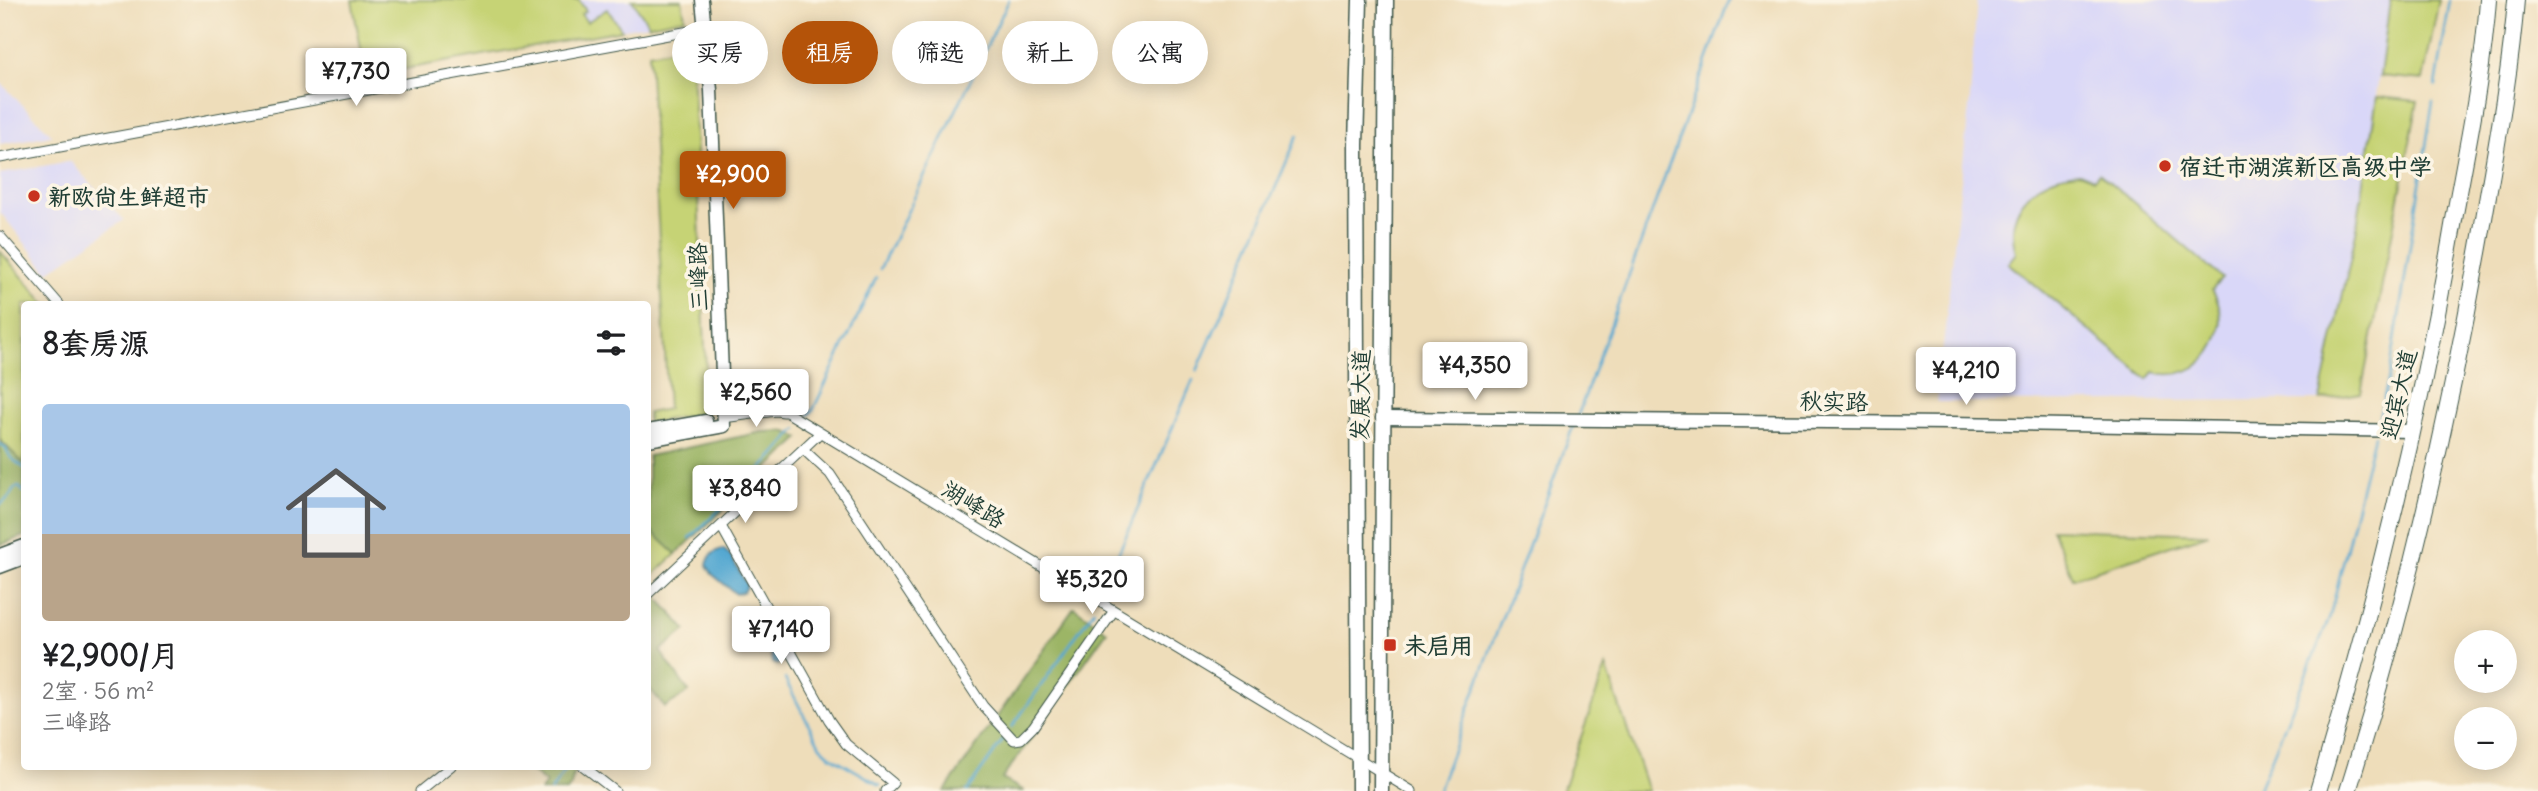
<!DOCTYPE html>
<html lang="zh">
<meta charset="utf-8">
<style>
body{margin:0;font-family:Delius,"LXGW WenKai TC",sans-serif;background:#f2f2f2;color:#202124;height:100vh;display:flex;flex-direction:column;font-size:26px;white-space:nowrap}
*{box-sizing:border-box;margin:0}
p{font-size:23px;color:#757577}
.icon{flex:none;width:38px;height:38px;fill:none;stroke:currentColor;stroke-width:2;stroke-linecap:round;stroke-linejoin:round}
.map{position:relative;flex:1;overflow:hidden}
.drawer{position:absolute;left:21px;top:301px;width:630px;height:469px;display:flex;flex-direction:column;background:#fff;border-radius:7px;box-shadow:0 4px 18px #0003}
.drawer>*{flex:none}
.banner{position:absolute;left:672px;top:21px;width:665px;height:63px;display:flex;gap:14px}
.controls{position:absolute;left:2454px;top:630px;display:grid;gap:14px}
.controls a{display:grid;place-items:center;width:63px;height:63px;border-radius:50%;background:#fff;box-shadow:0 4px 18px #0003;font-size:35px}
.price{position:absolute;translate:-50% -60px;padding:0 16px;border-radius:7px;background:#fff;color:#222;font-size:23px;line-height:46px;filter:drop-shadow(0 2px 4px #0008)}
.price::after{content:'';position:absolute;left:50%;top:42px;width:21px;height:16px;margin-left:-10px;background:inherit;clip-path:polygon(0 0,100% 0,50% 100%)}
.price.selected{background:#b45309;color:#fff}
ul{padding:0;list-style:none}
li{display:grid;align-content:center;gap:14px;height:371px;padding:0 21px}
li span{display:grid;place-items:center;height:217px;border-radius:7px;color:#555}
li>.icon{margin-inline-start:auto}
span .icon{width:126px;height:126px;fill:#fffc;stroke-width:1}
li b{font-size:30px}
h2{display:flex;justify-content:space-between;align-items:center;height:84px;padding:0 21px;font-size:30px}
.tag{padding:0 24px;border-radius:32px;background:#fff;box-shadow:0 4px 18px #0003;font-size:24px;line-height:63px}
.tag.selected{background:#b45309;color:#fff}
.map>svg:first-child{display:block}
.built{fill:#d9d7f8}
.green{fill:#c6d375;stroke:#728854;stroke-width:2}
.forest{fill:#9cb566;stroke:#5e794d;stroke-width:2}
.water{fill:#55a8d1;stroke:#3a7282;stroke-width:2}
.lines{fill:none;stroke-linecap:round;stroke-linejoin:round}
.stream{stroke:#55a8d1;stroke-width:2.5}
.street-casing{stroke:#3e5548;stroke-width:11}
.secondary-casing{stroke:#3e5548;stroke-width:15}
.primary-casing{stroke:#3e5548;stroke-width:17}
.highway-casing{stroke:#3e5548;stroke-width:18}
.street{stroke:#fff;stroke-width:9}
.secondary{stroke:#fff;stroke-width:12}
.primary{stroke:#fff;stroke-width:14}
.highway{stroke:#fff;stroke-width:16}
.poi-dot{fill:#c8321e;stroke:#fcf5e5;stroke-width:2.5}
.labels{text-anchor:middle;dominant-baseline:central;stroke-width:7;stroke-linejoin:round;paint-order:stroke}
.poi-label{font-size:23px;font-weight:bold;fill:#1f3d34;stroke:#fcf5e5;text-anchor:start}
.street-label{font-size:23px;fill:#1f3d34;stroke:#fcf5e5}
</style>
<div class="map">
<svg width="2538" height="791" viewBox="0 0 2538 791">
<rect width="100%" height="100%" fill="#fcf5e5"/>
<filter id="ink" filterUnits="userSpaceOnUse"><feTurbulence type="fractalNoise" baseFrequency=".0143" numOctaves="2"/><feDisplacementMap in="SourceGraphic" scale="14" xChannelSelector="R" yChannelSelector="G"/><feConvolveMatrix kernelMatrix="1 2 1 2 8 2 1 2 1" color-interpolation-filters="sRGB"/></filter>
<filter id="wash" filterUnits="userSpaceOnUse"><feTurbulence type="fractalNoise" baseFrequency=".00686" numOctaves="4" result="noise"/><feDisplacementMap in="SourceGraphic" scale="28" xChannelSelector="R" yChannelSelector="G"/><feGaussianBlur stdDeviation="1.57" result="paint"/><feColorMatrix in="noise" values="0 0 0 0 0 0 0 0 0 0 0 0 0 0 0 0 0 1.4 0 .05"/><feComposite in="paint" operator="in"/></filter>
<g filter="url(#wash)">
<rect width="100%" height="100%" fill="#eeddba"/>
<!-- built -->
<path class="built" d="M506 0H682L685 18 532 46Z
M1977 0H2390L2356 233 2320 400 1937 402 1970 99Z
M0 82 52 135 0 144Z
M70 161 124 220 48 272 0 212V174Z"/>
<!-- green -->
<path class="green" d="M352 0H579L586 11 581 14 587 22 607 9 622 30 366 76Z
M632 0H682L685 18 649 25Z
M2390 0H2439L2423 80 2380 76Z
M691 45 708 412 648 423V413L668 409 649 53Z
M2377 97 2418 101 2361 393 2320 400 2356 233Z
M2079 173 2094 179 2099 173 2222 278 2212 290C2238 331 2202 386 2154 372L2148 379 2008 263 2016 253C2003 207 2036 176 2079 173Z
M0 251 46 304H24V464L0 440Z
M648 528 676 554 648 580Z
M2052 529 2209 534 2073 578Z
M1606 666 1648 791H1562Z"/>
<!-- forest -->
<path class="forest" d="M785 431 800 438 676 554 648 528V456L762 432Z
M0 440 24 464V536L0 545Z
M657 597 686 630 660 651 689 692 665 707 648 687V606Z
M1074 607 1107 631 1002 779 1024 791H945Z
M526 767H575L571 786 567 791H541L546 783Z"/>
<!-- water -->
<path class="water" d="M723 549 730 555 747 585 743 592 736 594 712 574 707 565C709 556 713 551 723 549Z
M765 632H771L784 654 783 661 777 665 772 662 770 646 763 635Z"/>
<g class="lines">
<!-- stream -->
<path class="stream" d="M2436 86 2450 0
M880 269 1009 0
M1197 371 1298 135
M808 415 813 410 876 278
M1578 415 1729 0
M2377 426 2390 372 2433 102
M0 444 5 447 11 458 24 468
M0 505 8 498 15 488 19 487 24 492
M690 538 757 474 797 429
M1101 594 1193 380
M785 679 820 746 832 757 880 785
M1012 727 1094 610
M551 791 568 766
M967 791 1003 740
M1438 791 1574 424
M2258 791 2330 616 2374 436"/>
</g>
</g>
<g filter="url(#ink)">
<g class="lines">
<!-- street casing -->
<g class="street-casing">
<path id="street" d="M0 158 706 28
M0 236 59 304
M722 384 763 399 788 413 1412 791
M723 418 776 411 784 412
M804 450 830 474 983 706 1014 740 1021 739 1033 727 1113 612
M721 526 829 720 846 744 893 783 885 791
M648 594 820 433
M583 766 615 791
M420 791 451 766"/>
</g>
<!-- secondary casing -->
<g class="secondary-casing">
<path id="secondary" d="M1382 418 1950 423 2412 431
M648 431 706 421
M648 440 724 426 711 90 702 0
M0 555 24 546
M0 567 24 558"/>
</g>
<!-- primary casing -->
<g class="primary-casing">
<path id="primary" d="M1359 791 1356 145 1360 0
M1381 791 1386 0"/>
</g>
<!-- highway casing -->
<g class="highway-casing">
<path id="highway" d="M2318 791C2375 601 2422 410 2455 214 2468 143 2483 72 2488 0
M2348 791C2405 608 2449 420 2482 230 2495 154 2510 77 2516 0"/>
</g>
<!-- street -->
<use href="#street" class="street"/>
<!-- secondary -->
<use href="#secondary" class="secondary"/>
<!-- primary -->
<use href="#primary" class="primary"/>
<!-- highway -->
<use href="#highway" class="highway"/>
</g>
</g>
<!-- markers -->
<g class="poi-dot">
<circle cx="2165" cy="166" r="7"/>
<circle cx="34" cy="196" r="7"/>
<rect x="1383" y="638" width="14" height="14" rx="3.5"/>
</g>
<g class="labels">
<!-- poi labels -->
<g class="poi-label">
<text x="2179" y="166">宿迁市湖滨新区高级中学</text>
<text x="48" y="196">新欧尚生鲜超市</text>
<text x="1404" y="645">未启用</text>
</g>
<!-- street labels -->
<g class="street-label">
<text transform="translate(698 277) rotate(-92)">三峰路</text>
<text transform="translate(2398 394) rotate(-77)">迎宾大道</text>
<text transform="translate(1360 395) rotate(-89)">发展大道</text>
<text transform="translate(1834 401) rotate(1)">秋实路</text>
<text transform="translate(974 504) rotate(31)">湖峰路</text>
</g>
</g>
</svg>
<div class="controls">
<a>+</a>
<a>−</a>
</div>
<b class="price" style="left:356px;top:108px">¥7,730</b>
<b class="price selected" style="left:733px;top:211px">¥2,900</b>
<b class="price" style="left:1475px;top:402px">¥4,350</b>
<b class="price" style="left:1966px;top:407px">¥4,210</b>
<b class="price" style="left:756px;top:429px">¥2,560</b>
<b class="price" style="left:745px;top:525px">¥3,840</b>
<b class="price" style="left:1092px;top:616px">¥5,320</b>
<b class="price" style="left:781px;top:666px">¥7,140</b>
<div class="banner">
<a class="tag">买房</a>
<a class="tag selected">租房</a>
<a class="tag">筛选</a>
<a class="tag">新上</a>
<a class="tag">公寓</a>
</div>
<section class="drawer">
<h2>8套房源<svg class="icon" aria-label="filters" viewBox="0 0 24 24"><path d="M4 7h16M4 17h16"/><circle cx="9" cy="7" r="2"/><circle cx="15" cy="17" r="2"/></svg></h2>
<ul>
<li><span style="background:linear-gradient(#a9c7e8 60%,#b9a48a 0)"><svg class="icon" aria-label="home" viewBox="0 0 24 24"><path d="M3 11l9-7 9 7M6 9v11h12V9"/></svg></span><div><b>¥2,900/月</b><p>2室 · 56 m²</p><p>三峰路</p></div></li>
</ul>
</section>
</div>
